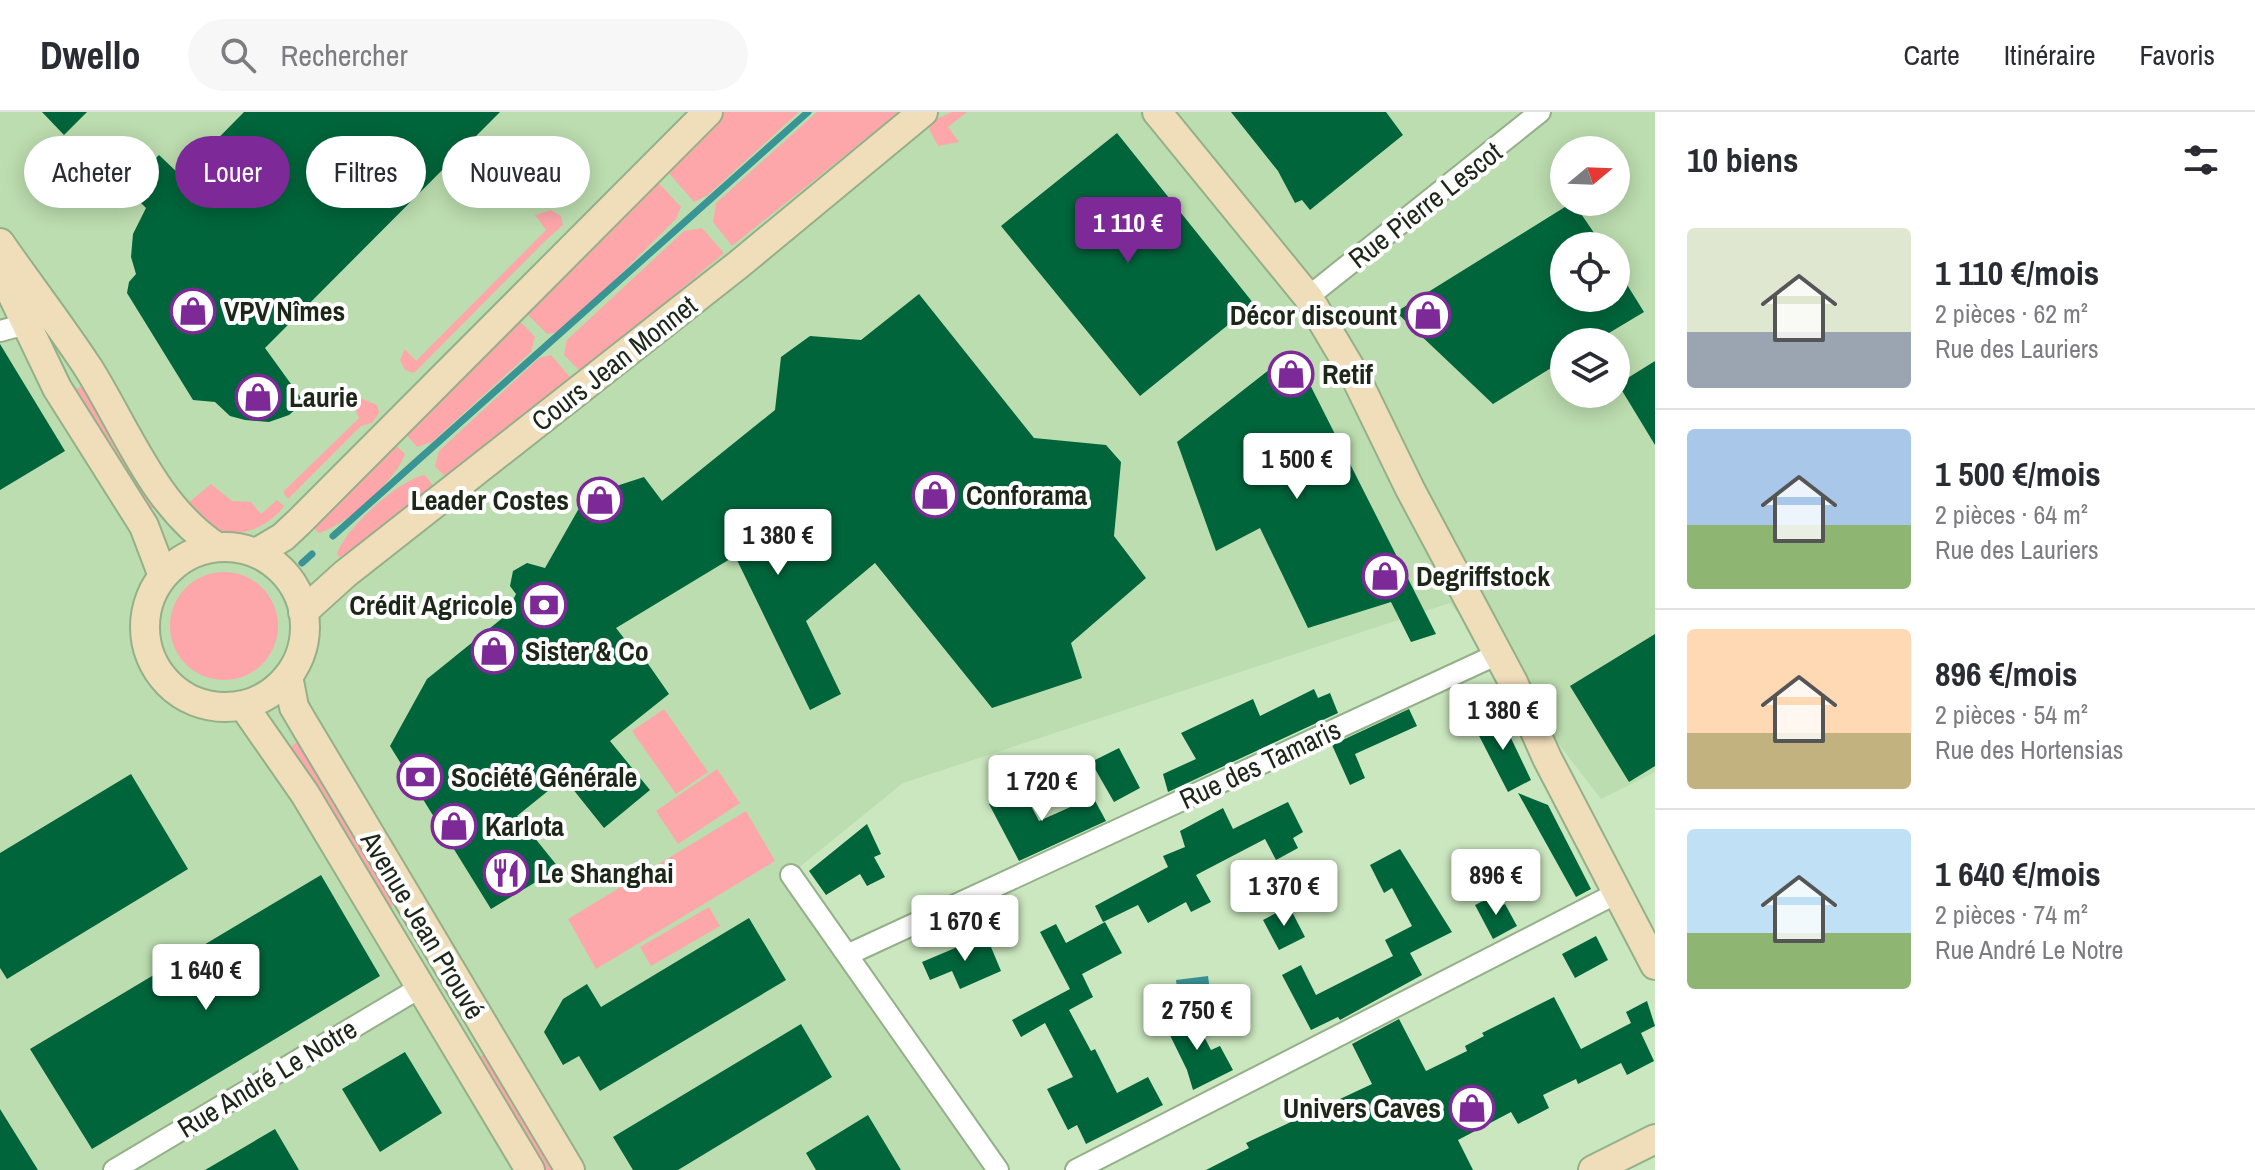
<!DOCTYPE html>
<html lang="fr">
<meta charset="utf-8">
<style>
body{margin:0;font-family:"Archivo Narrow",sans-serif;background:#f7f7f7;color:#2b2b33;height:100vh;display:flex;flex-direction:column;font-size:30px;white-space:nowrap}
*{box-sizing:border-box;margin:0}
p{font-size:26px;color:#7c7c81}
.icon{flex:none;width:44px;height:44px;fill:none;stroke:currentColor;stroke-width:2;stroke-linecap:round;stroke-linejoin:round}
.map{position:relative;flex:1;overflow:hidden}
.sheet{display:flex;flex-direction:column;background:#fff;width:600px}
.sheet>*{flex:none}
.guide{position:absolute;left:24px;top:24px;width:760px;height:72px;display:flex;gap:16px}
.needle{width:52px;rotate:71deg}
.controls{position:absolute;left:1550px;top:24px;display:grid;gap:16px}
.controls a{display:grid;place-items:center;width:80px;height:80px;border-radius:50%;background:#fff;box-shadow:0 4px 20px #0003;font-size:40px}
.price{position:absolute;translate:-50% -68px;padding:0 18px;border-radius:8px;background:#fff;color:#222;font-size:26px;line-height:52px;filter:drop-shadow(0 2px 4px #0008)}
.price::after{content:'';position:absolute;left:50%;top:48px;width:24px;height:18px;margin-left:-12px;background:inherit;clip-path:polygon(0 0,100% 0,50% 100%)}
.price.current{background:#7d2998;color:#fff}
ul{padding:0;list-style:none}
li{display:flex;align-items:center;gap:24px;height:200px;padding:0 32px}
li+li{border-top:2px solid #e1e1e2}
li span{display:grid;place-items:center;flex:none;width:224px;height:160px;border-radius:8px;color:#555}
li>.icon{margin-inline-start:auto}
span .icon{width:96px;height:96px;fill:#fffc;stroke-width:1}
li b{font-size:34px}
h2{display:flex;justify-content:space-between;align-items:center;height:96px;padding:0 32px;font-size:34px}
.chip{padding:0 28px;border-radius:36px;background:#fff;box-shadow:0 4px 20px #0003;font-size:28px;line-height:72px}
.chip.current{background:#7d2998;color:#fff}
header{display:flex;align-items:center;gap:48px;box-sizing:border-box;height:112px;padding:0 40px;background:#fff;border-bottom:2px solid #e1e1e2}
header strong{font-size:38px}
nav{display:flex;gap:44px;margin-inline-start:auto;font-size:28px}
.search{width:560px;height:72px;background:#f7f7f7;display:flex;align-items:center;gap:20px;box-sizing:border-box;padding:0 28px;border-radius:44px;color:#7c7c81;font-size:30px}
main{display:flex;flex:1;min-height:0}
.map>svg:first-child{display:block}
.built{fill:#bcddaf;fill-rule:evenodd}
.green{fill:#fea7ab}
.water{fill:#399496}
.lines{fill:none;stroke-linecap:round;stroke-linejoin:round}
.stream{stroke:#399496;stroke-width:7}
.building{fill:#00653b}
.street-casing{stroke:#94b089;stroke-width:24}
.secondary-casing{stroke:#94b089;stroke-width:32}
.street{stroke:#fff;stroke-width:20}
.secondary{stroke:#f0debb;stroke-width:28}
.labels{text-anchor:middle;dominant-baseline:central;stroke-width:8;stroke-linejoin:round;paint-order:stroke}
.street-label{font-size:28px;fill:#1c2718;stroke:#fefefe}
.poi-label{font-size:28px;font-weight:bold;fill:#1c2718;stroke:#fefefe;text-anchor:start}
</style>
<header>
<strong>Dwello</strong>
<div class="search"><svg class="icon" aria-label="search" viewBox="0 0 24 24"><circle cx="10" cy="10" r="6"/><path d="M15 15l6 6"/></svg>Rechercher</div>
<nav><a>Carte</a><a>Itinéraire</a><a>Favoris</a></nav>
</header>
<main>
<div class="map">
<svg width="1655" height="1058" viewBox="0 0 1655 1058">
<rect width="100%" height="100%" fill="#cbe7bf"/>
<!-- built -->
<path class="built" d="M0 0H1655V660L1601 687 1450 491 903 671 781 770 998 1058H0ZM1564 38H1616V90H1564ZM1564 134H1616V186H1564ZM1564 230H1616V282H1564Z"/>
<!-- green -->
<path class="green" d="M724 0H799L708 83 694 90 666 58Z
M817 0H899L732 134 713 110 716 91Z
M952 0H967L948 15 959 30 938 34 929 17 932 9Z
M656 68 681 95 676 107 562 220 547 222 524 199Z
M551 98 561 104 563 113 544 130 414 261 405 258 400 248 405 237 416 249 546 118 535 103Z
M702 116 724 141 582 261 564 243 567 228 684 119Z
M517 206 535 225 531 240 432 330 417 335 404 320Z
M551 243 570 265 446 366 435 354 439 339 539 246Z
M84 273 159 392 145 402 73 279Z
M360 286 377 293 379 301 372 311 361 314 288 387 283 380 359 306 352 291Z
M392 330 405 342C396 368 345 415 318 421L311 411Z
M425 363 435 376 344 450 337 442C345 417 399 367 425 363Z
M211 372 232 389 251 390 261 402 277 388 284 394C260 427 207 434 188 391Z
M170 514a54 54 0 1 1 108 0a54 54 0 1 1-108 0Z
M664 597 708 660 676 682 632 619Z
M297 630 394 792 385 800 287 638Z
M717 657 740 691 678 732 656 699Z
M746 699 775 749 596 857 568 807Z
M709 795 720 814 651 854 640 835Z
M484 942 554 1058H540L475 948Z"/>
<!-- water -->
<path class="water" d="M1208 864 1210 879 1178 884 1176 868Z"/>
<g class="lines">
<!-- stream -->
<path class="stream" d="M333 424 808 0
M302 451 312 442"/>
</g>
<!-- building -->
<path class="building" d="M42 0H87L64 23Z
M244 0H500L265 236 304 290 289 303 269 310 245 308 230 304 215 290 193 288 127 181 129 170 136 162 131 145 133 122 146 96 126 76 159 43 181 64Z
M1231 0H1386L1403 23 1310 98 1302 88 1295 91 1278 59Z
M1117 21 1254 192 1140 284 1001 114Z
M1573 90 1603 134H1564V186H1616V155L1644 200 1594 230H1564V248L1493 292 1396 200Z
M919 182 1034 326 1106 333 1121 350 1114 424 1146 466 1071 531 1082 566 992 596 875 451 806 509 841 582 810 598 735 444 616 516 641 548 644 546 669 582 610 629 650 678 604 716 564 666 517 704 559 756 491 797 390 634 427 567 505 504 516 482 510 474 513 459 527 451 545 456 578 398 604 378 644 365 662 389 775 298 781 245 810 224 861 228Z
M0 232 65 339 0 378Z
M1293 239 1436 522 1411 530 1391 490 1308 516 1260 416 1216 439 1177 330Z
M1655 249V333L1618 272Z
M1655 522V654L1629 670 1570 574Z
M1314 577 1318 586 1330 581 1338 601 1168 680 1163 662 1196 647 1181 621 1253 587 1260 604Z
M1409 597 1417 614 1355 642 1365 666 1350 673 1332 633Z
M1499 601 1531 668 1508 680 1474 614Z
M1119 636 1140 676 1114 690 1091 650Z
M131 662 188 757 7 867 0 856V741Z
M1022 677 1039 709 1093 685 1106 709 1019 749 989 692Z
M1518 681 1548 693 1591 777 1576 785Z
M1288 690 1303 720 1293 726 1298 736 1276 748 1265 727 1196 763 1211 790 1191 800 1186 790 1148 811 1138 793 1103 810 1095 794 1168 755 1163 744 1185 735 1180 719 1223 696 1233 717Z
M867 712 881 742 874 745 885 765 867 774 860 762 826 783 809 759Z
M1400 737 1452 820 1410 841 1422 863 1340 908 1338 905 1311 918 1282 863 1301 853 1316 883 1393 844 1385 828 1412 814 1392 776 1384 781 1370 753Z
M321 763 380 864 92 1037 30 937Z
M1495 783 1501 794 1505 792 1517 814 1493 827 1475 793Z
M1289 794 1305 825 1279 838 1263 808Z
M749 806 786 868 600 979 579 944 563 953 544 920 563 887 587 872 601 895Z
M1105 810 1122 841 1082 862 1093 885 1069 898 1091 939 1095 937 1117 981 1148 965 1163 993 1086 1032 1077 1013 1068 1018 1047 977 1073 965 1045 911 1021 925 1012 908 1070 877 1040 820 1056 812 1066 831Z
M986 823 1001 859 960 877 952 859 930 868 922 850Z
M1596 824 1608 848 1575 866 1562 842Z
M1554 885 1581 937 1631 911 1626 900 1647 889 1655 914 1641 921 1654 949 1627 963 1621 951 1578 972 1576 967 1543 983 1549 996 1518 1012 1511 1000 1458 1028 1473 1058H1206L1249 1036 1246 1031 1372 972 1352 932 1399 907 1426 959 1467 939 1465 934 1484 924 1482 921Z
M1182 902 1187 911 1195 907 1211 938 1220 934 1233 958 1193 978 1187 958 1164 911Z
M801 912 832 965 678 1058H633L613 1025Z
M405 940 442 1001 380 1040 342 977Z
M0 997 38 1058H0Z
M868 1003 901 1058H816L806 1041Z
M275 1017 299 1058H205Z"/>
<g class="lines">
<!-- street casing -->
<g class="street-casing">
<path id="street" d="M1308 185 1540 0
M0 219 26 212
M791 763 998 1058
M847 843 1498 542
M114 1058 421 875
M1076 1058 1619 780"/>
</g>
<!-- secondary casing -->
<g class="secondary-casing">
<path id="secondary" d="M1157 0 1308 185 1355 264 1410 377 1513 570 1547 646 1655 853
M0 131C29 173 61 214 89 257 127 318 155 395 217 435
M0 157 57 276 144 414 163 464
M145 515a80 80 0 1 1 160 0a80 80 0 1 1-160 0Z
M256 441 283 425 299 410 708 0
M303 500 345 462 738 153 923 0
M288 564 294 595 304 612 570 1058
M243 593 305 682 530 1058
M1593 1058 1655 1027"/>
</g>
<!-- street -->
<use href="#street" class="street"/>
<!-- secondary -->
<use href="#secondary" class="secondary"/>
</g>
<!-- icons -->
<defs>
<g id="shop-ring" transform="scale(2.3)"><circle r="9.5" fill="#fefefe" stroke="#7d2998" stroke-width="1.5"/><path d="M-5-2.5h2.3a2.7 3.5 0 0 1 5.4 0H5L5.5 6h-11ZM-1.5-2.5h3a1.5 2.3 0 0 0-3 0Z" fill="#7d2998"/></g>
<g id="bank-ring" transform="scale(2.3)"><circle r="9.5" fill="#fefefe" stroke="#7d2998" stroke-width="1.5"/><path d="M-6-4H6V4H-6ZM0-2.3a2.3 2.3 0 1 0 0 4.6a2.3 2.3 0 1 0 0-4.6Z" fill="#7d2998"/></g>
<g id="restaurant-ring" transform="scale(2.3)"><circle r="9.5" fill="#fefefe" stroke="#7d2998" stroke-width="1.5"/><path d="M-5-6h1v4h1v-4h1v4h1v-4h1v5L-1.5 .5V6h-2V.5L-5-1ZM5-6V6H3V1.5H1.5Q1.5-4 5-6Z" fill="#7d2998"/></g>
</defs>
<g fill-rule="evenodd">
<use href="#shop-ring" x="193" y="199"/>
<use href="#shop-ring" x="1428" y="203"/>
<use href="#shop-ring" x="1291" y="262"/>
<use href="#shop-ring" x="258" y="285"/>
<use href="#shop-ring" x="935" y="383"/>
<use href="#shop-ring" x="600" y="388"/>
<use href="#shop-ring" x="1385" y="464"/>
<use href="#bank-ring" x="544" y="493"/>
<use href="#shop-ring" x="494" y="539"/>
<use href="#bank-ring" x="420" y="665"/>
<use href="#shop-ring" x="454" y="714"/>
<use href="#restaurant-ring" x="506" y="761"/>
<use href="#shop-ring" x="1472" y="996"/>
</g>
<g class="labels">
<!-- street labels -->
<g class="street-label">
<text transform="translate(1425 93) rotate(-38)">Rue Pierre Lescot</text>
<text transform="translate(614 251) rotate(-38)">Cours Jean Monnet</text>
<text transform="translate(1260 652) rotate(-25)">Rue des Tamaris</text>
<text transform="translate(423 813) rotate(59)">Avenue Jean Prouvé</text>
<text transform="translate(267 966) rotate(-31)">Rue André Le Notre</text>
</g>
<!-- poi labels -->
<g class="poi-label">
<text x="224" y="199">VPV Nîmes</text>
<text x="1397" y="203" text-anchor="end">Décor discount</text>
<text x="1322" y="262">Retif</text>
<text x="289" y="285">Laurie</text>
<text x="966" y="383">Conforama</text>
<text x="569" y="388" text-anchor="end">Leader Costes</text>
<text x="1416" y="464">Degriffstock</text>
<text x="513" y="493" text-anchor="end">Crédit Agricole</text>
<text x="525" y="539">Sister &amp; Co</text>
<text x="451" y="665">Société Générale</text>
<text x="485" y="714">Karlota</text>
<text x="537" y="761">Le Shanghai</text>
<text x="1441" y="996" text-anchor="end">Univers Caves</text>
</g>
</g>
</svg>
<div class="controls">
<a><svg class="needle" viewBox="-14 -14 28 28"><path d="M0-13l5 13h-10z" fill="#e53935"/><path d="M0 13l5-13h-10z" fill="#7c7c81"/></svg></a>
<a><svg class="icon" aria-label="locate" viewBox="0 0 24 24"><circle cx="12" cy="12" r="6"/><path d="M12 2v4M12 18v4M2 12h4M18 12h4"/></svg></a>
<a><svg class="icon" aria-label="layers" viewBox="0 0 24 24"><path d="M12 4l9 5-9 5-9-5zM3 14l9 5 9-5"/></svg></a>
</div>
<b class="price current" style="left:1128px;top:153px">1 110 €</b>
<b class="price" style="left:1297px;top:389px">1 500 €</b>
<b class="price" style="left:778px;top:465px">1 380 €</b>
<b class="price" style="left:1503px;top:640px">1 380 €</b>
<b class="price" style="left:1042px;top:711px">1 720 €</b>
<b class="price" style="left:1496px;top:805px">896 €</b>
<b class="price" style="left:1284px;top:816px">1 370 €</b>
<b class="price" style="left:965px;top:851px">1 670 €</b>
<b class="price" style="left:206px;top:900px">1 640 €</b>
<b class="price" style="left:1197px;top:940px">2 750 €</b>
<div class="guide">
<a class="chip">Acheter</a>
<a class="chip current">Louer</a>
<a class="chip">Filtres</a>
<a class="chip">Nouveau</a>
</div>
</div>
<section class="sheet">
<h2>10 biens<svg class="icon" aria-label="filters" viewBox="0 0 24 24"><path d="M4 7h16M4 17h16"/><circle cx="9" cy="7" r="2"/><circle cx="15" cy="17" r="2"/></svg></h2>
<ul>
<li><span style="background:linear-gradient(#dfe7d0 65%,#9aa5b1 0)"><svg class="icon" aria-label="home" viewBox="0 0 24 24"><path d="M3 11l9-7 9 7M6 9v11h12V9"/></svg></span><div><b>1 110 €/mois</b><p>2 pièces · 62 m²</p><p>Rue des Lauriers</p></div></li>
<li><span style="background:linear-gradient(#a9c7e8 60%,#8fb573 0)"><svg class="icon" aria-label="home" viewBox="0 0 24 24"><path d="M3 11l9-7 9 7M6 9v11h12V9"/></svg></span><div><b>1 500 €/mois</b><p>2 pièces · 64 m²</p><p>Rue des Lauriers</p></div></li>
<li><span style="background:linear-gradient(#ffd9b3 65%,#c2b280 0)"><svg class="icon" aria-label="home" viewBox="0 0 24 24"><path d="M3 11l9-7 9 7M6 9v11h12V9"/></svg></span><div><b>896 €/mois</b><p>2 pièces · 54 m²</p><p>Rue des Hortensias</p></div></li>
<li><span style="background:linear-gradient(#bfe0f5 65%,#8fb573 0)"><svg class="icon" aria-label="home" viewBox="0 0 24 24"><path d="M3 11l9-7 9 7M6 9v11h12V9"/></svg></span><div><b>1 640 €/mois</b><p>2 pièces · 74 m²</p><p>Rue André Le Notre</p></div></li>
</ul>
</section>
</main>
